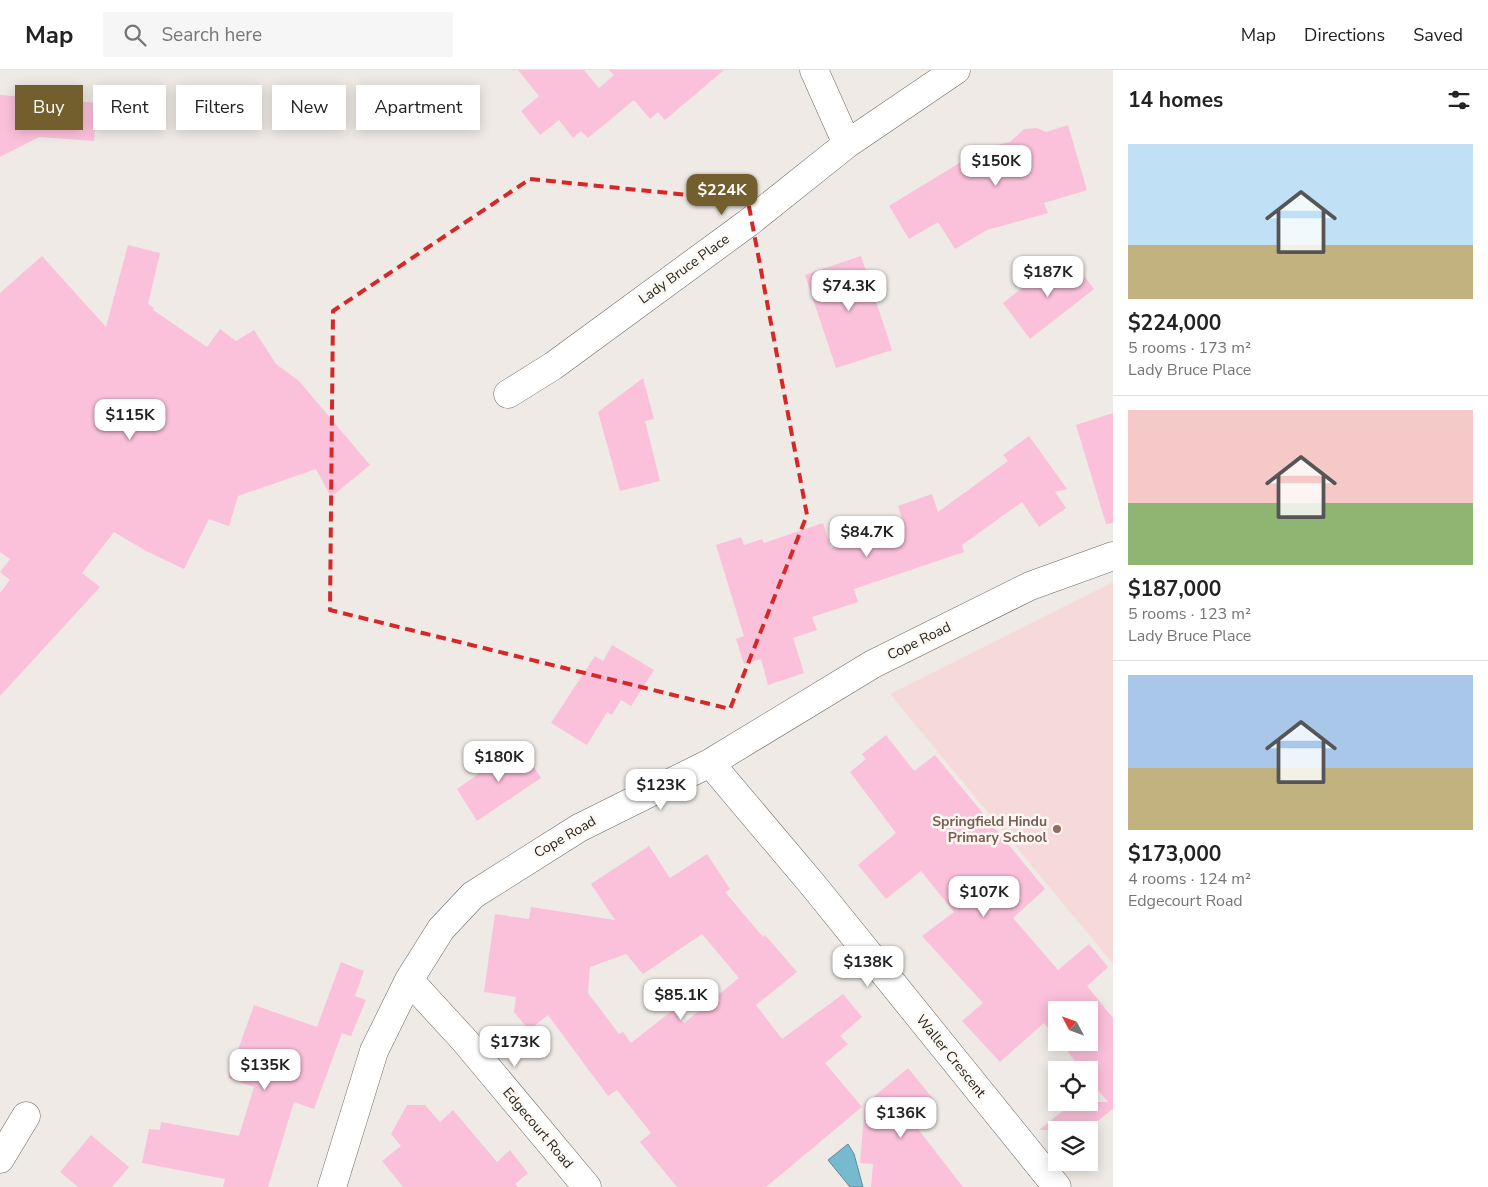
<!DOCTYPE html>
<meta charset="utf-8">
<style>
body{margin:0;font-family:"Nunito Sans",sans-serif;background:#f6f6f6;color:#222;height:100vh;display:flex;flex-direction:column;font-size:19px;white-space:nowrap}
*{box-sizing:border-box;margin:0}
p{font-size:16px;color:#767676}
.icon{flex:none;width:28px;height:28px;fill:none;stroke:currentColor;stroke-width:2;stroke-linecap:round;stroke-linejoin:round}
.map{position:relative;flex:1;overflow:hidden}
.sheet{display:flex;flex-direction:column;background:#fff;width:375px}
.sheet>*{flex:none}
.guide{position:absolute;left:15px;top:15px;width:475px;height:45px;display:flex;gap:10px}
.needle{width:32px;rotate:311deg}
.tools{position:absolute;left:1048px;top:931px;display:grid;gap:10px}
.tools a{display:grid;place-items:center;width:50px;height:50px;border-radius:0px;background:#fff;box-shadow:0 2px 12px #0003;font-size:25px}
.price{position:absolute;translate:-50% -42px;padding:0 11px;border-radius:10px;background:#fff;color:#222;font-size:16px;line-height:32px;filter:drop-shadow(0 1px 2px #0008)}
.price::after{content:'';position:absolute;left:50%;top:30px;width:15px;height:11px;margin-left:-8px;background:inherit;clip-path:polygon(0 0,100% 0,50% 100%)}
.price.on{background:#735f2e;color:#fff}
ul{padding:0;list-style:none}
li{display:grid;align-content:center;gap:10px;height:265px;padding:0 15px}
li+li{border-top:1px solid #e0e0e0}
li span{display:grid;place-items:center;height:155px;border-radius:0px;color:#555}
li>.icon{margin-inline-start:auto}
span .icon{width:90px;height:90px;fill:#fffc;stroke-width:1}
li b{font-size:21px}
h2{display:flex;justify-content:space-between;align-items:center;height:60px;padding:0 15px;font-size:21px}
.pill{padding:0 18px;border-radius:0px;background:#fff;box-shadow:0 2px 12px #0003;font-size:18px;line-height:45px}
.pill.on{background:#735f2e;color:#fff}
header{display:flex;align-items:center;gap:30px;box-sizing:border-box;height:70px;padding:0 25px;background:#fff;border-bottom:1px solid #e0e0e0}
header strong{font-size:24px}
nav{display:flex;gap:28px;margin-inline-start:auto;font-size:18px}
.search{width:350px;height:45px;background:#f6f6f6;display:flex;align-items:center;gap:12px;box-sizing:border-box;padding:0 18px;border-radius:0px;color:#767676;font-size:19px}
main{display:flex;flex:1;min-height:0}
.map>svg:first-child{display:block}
.education{fill:#f5dad9}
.water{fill:#75bace;stroke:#5c8c99}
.building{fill:#fbc0da;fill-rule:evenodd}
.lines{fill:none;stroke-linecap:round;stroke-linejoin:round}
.minor-casing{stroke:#6c6763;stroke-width:29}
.minor{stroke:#fff;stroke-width:28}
.marked{fill:none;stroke:#d62828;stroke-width:4;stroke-dasharray:10 6;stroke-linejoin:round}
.education-dot{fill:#8d6e63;stroke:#fdf7f2;stroke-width:2}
.labels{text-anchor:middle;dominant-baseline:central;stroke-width:5;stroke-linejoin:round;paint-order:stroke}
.street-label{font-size:14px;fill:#211f1d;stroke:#fdf7f2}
.education-label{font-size:14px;font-weight:bold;fill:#785e54;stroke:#fdf7f2;text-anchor:end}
</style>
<header>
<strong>Map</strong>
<div class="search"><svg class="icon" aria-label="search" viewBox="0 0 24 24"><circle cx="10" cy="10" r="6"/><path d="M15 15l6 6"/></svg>Search here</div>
<nav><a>Map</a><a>Directions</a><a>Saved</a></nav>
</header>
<main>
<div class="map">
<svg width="1113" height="1117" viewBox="0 0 1113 1117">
<rect width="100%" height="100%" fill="#efeae5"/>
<!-- education -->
<path class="education" d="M1113 512V894L890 624Z"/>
<!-- water -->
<path class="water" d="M848 1074 854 1084 863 1117H850L828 1090Z"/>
<!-- building -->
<path class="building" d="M518 0H584L599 18 614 5 609 0H724L665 50 658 42 650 49 634 30 588 68 581 61 573 68 559 50 540 65 521 41 539 26Z
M0 25 98 33 94 71 39 67 0 87Z
M1068 55 1087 120 1044 133 1048 143 987 160 955 179 938 152 909 169 889 136 984 78 1010 72 1024 59 1037 58 1046 62Z
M128 175 160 183 148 234 154 238 153 240 207 277 220 259 236 271 254 260 276 294 299 311 370 395 331 427 316 399 238 426 229 456 209 449 184 499 146 481 114 462 82 503 100 517 0 626V523L10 510 0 502 10 489 0 482V223L42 186 106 257Z
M861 186 892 280 836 298 805 205Z
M1073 191 1094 219 1030 269 1003 233 1045 200 1051 208Z
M643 308 654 349 645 351 660 411 620 421 598 342Z
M1113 343V453L1106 454 1076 355Z
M1029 366 1067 419 1055 422 1066 438 1039 457 1022 432 962 475 964 482 854 519 858 532 812 547 817 560 793 568 804 603 768 615 761 589 744 594 736 569 744 566 716 475 741 467 744 475 762 469 764 473 823 453 831 478 904 454 898 436 932 424 938 442 1008 391 1003 385Z
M612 575 654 600 631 636 621 630 612 645 607 642 587 675 551 653 595 586 603 591Z
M886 665 914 701 935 685 1045 819 1013 848 1058 900 1089 874 1108 897 1087 916 1113 948V1039L1086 1060H1039L1074 1032H1108L1089 1009V1000H1082L1060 972H1089V940H1056V968L1044 953 1000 992 962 951 983 933 922 866 954 842 921 801 886 829 858 795 896 763 850 702 866 689 862 684Z
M520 675 541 708 477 751 457 719Z
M649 776 670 808 707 784 730 819 725 822 763 867 765 865 797 902 756 935 782 969 843 924 862 947 840 966 848 974 825 993 862 1037 766 1117H677L640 1072 651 1063 617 1020 608 1026 548 945 529 960 514 942 516 927 484 922 495 844 529 849 531 837 615 850 591 814ZM702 864 739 908 684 953 673 940 631 973 623 962 619 964 588 923 590 897 626 884 643 904Z
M341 892 364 901 355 926 366 930 351 966 342 963 314 1039 294 1032 268 1117H223L225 1109 142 1093 149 1059 160 1060 161 1052 239 1066 254 1017 228 1008 254 935 317 957Z
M908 998 934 1030 911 1050 963 1117H871L873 1094 860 1093 865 1034Z
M407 1035H425L440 1052 453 1040 497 1092 510 1080 528 1103 515 1114 518 1117H403L382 1091 401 1076 391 1064Z
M91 1065 129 1097 112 1117H78L60 1102Z"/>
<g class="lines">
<!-- minor casing -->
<g class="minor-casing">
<path id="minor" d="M814 0 847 74
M508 324 553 296 748 153 847 74 956 0
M710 693 813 815 1057 1117
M409 910 465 971 587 1117
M0 1089 26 1046
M332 1117 374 981 409 910 441 859 473 825 579 758 710 693 873 594 1030 516 1113 486"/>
</g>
<!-- minor -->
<use href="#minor" class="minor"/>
</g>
<!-- marked area -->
<path class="marked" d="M530 109 748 131 807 445 730 639 330 540 333 241Z"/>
<!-- markers -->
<circle class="education-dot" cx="1057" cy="759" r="5"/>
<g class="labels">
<!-- street labels -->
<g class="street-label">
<text transform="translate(684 199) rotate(-36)">Lady Bruce Place</text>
<text transform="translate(919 571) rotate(-26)">Cope Road</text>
<text transform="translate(565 767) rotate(-30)">Cope Road</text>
<text transform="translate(951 986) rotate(51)">Waller Crescent</text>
<text transform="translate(538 1058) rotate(50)">Edgecourt Road</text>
</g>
<!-- education labels -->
<g class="education-label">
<text x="1047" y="751">Springfield Hindu<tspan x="1047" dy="16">Primary School</tspan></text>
</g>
</g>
</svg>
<div class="tools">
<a><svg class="needle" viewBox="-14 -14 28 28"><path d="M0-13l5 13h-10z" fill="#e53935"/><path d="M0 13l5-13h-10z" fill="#767676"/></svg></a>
<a><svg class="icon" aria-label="locate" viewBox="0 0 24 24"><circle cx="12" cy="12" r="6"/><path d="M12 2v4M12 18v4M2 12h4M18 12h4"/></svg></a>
<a><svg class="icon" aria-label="layers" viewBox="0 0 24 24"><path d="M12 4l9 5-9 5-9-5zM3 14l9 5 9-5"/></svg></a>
</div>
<b class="price" style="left:996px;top:117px">$150K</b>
<b class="price on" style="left:722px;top:146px">$224K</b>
<b class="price" style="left:1048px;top:228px">$187K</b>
<b class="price" style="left:849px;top:242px">$74.3K</b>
<b class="price" style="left:130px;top:371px">$115K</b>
<b class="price" style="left:867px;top:488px">$84.7K</b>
<b class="price" style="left:499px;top:713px">$180K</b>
<b class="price" style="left:661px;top:741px">$123K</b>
<b class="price" style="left:984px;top:848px">$107K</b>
<b class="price" style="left:868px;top:918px">$138K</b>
<b class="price" style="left:681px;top:951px">$85.1K</b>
<b class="price" style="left:515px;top:998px">$173K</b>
<b class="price" style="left:265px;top:1021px">$135K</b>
<b class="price" style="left:901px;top:1069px">$136K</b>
<div class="guide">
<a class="pill on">Buy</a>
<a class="pill">Rent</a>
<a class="pill">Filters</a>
<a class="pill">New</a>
<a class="pill">Apartment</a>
</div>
</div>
<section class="sheet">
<h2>14 homes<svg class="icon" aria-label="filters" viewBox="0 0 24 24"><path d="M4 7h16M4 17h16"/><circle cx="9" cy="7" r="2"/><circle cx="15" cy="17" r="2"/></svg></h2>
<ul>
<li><span style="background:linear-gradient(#bfe0f5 65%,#c2b280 0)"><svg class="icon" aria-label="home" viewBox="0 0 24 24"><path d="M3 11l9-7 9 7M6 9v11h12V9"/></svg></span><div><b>$224,000</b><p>5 rooms · 173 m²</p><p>Lady Bruce Place</p></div></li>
<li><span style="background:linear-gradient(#f6c9c9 60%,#8fb573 0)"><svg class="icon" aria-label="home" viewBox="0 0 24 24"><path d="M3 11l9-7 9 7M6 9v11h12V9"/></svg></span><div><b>$187,000</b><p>5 rooms · 123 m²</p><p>Lady Bruce Place</p></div></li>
<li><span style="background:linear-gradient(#a9c7e8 60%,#c2b280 0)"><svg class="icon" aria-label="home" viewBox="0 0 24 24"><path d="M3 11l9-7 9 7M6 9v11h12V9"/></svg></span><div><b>$173,000</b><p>4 rooms · 124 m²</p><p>Edgecourt Road</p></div></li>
</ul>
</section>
</main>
